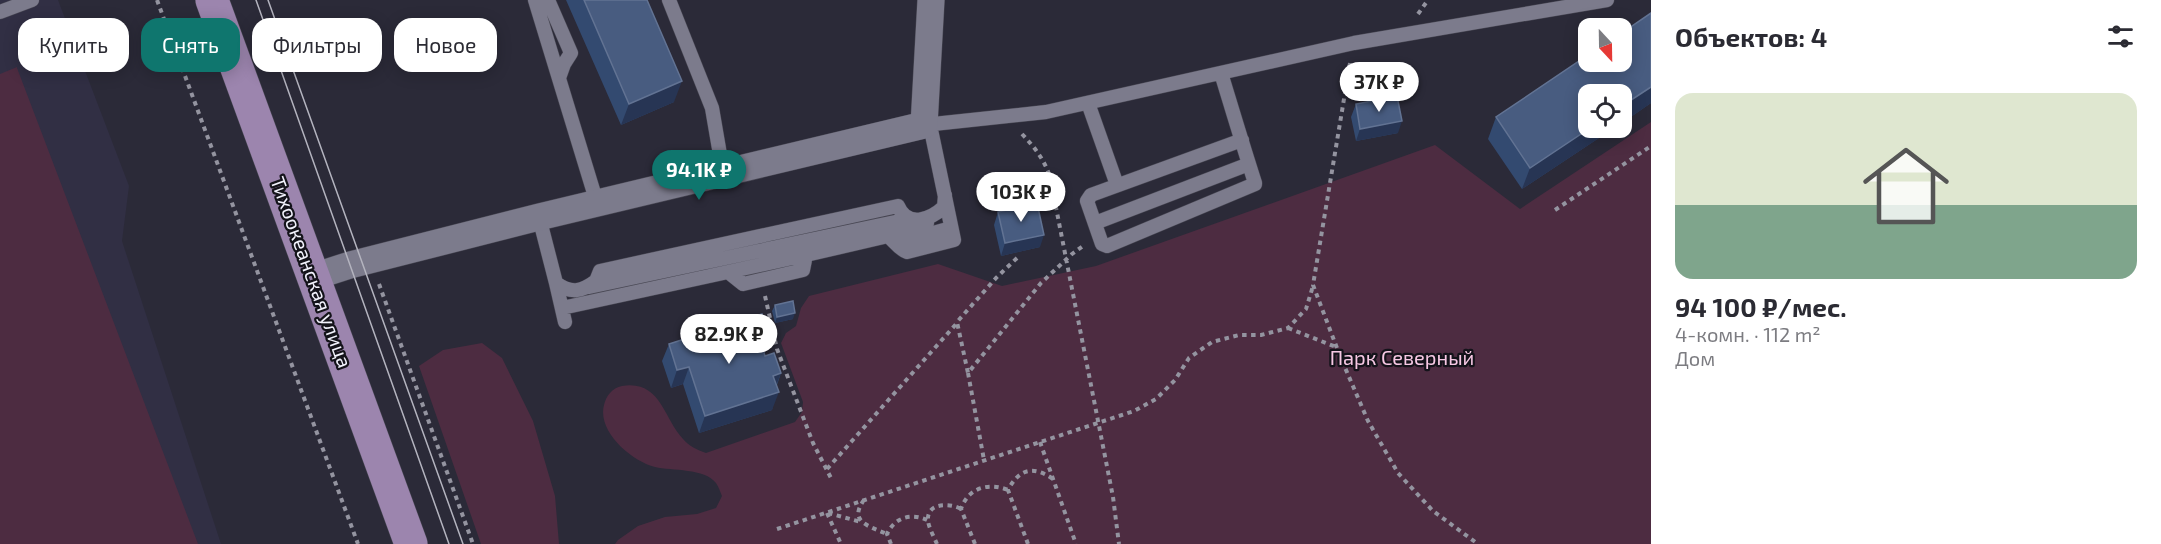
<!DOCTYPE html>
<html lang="ru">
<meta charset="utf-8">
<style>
body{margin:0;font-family:"Exo 2",sans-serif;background:#f2f2f3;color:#2b2b33;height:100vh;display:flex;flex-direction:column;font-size:22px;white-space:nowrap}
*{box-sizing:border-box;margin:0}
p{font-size:20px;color:#7c7c81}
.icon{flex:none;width:33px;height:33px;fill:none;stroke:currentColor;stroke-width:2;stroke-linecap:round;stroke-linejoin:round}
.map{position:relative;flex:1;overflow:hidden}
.drawer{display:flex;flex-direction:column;background:#fff;width:510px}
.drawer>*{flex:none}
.banner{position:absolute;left:18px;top:18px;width:570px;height:54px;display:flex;gap:12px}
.needle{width:39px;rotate:158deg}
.tools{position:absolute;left:1578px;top:18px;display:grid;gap:12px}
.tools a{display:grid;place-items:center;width:54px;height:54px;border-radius:12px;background:#fff;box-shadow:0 3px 15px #0003;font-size:30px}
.price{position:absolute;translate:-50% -51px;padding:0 14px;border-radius:21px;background:#fff;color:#222;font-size:20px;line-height:39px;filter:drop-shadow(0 2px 3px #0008)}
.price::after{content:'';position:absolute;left:50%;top:36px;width:18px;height:14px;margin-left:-9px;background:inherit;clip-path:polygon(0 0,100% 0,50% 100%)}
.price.active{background:#0f766e;color:#fff}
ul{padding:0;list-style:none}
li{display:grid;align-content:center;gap:12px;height:318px;padding:0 24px}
li span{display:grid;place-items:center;height:186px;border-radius:18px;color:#555}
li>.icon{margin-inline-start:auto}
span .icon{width:108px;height:108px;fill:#fffc;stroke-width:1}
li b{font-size:26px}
h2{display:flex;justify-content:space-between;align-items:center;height:72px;padding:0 24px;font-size:26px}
.chip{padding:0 21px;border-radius:18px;background:#fff;box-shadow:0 3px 15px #0003;font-size:21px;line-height:54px}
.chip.active{background:#0f766e;color:#fff}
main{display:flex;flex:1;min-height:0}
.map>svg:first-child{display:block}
.built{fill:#312f44}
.green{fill:#4d2c41}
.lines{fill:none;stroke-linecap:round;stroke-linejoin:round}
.service-casing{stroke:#494854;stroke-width:15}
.minor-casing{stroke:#494854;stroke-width:28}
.primary-casing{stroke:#494854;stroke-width:34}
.path{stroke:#9494a0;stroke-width:4;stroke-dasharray:4.5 4.5;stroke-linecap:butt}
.service{stroke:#7c7b8c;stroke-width:14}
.minor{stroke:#7c7b8c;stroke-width:27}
.primary{stroke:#9c85ae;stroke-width:33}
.tram{stroke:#b4b4bf;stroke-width:1.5}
.wall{fill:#334a70}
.shaded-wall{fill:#273554}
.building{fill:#485c80;stroke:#627393;stroke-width:1.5}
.labels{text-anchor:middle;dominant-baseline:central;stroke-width:4.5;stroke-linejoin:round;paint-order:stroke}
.street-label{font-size:20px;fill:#f2f2fc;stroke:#14131a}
.park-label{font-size:20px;fill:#f7c8e4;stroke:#14131a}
</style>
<main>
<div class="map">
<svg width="1651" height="544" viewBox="0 0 1651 544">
<rect width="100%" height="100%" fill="#2b2a38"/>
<!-- built -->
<path class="built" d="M0 0H58L129 186 122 241 221 544H0Z"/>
<!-- green -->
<path class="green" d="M17 67V68L198 544H0V74Z
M1651 122V544H615L618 540 638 526 665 517 697 514 716 508 722 496C720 492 719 487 716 483 705 468 672 471 655 467 632 461 597 432 604 405 606 396 612 388 622 386 661 380 663 418 683 439 689 446 697 450 706 453L795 422 802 412 803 402 781 343 786 333 796 326 801 308 809 296 938 264 1002 286 1096 266 1435 145 1520 209Z
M482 343 502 358 533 421 555 496 559 544H481L419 366 443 350Z"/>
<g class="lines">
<!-- service casing -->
<g class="service-casing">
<path id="service" d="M535 0 597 203
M548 0 571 53 564 64 559 78
M669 0 712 108 723 172
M0 12 32 0
M1221 73C1232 109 1243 146 1255 183V184L1107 246 1102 244 1087 201 1091 195 1242 140
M1088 103 1117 185
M924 125 1046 112 1354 43 1607 0
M539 217 556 283C571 294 581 292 596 281L600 271 898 206C907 228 930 220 944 207L945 195
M1095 223 1249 164
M888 236 927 223
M898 243 951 228
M728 272 743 284 803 270 806 255 888 236C894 241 900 250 907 252L954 240 930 125
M556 283 565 322
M589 287 909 219
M562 308 806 255"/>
</g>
<!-- minor casing -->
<g class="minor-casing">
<path id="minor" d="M313 277 350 265 539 217 924 125 931 0"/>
</g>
<!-- primary casing -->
<g class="primary-casing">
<path id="primary" d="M212 0 411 544"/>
</g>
<!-- path -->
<path class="path" d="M157 0 358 544
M1418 14 1428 0
M1350 63 1313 285 1340 356 1368 421 1398 473 1433 511 1478 544
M1022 134C1035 148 1044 159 1050 177L1113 497 1119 544
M1555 210 1651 146
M1017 258 996 278 957 322 968 373 1041 283 1072 254 1083 246
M379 284 473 544
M765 296 777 349 813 443 831 478
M1288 328 1336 347
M968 373 984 460
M1040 442 1076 544
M827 469 957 323
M864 500C848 522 869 526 887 534
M827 513 841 544
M828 513 861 522
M777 529 1134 411 1156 399 1175 380 1189 358 1212 342 1239 335H1261L1288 328 1306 309 1313 286
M891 544 887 534C895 517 911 513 927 520
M937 544C934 537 929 528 928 521 926 502 951 503 961 509
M975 544 961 509C968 488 988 482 1008 490
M1028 544 1008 490C1019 469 1033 465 1053 479"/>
<!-- service -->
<use href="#service" class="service"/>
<!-- minor -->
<use href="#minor" class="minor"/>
<!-- primary -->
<use href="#primary" class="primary"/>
<!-- tram -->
<path class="tram" d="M256 0 449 544
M268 0 463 544"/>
</g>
<!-- wall -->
<path class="wall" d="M566 0H647L674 102 621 125Z
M1651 13V103L1622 123V94L1588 128H1614L1522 189 1488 139 1496 117Z
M1356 104 1398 133 1356 141 1351 117Z
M998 212 1040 247 1001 256 994 225Z
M775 305 793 319 775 323 772 311Z
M769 336 764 351 765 356 781 373 777 385 772 410 699 433 683 384 671 388 662 361 669 344Z"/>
<!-- shaded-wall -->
<path class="shaded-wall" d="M682 81 674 102 621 125 629 104Z
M1651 87V103L1622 123V106Z
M1402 121 1398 133 1356 141 1360 129Z
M1590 128H1614L1522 189 1530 168Z
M1044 235 1040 247 1001 256 1005 243Z
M795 313 793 319 775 323 777 317Z
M769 336 763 354 760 339Z
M689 367 683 384 671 388 677 370Z
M781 373 774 391 773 376Z
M779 392 772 410 699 433 705 416Z"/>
<!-- building -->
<path class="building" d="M584 0H647L682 81 629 104Z
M1651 13V87L1622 106V94H1588V128H1590L1530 168 1496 117 1588 55V62H1622V33Z
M1397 96 1402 121 1360 129 1356 104Z
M1037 203 1044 235 1005 243 998 212Z
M793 301 795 313 777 317 775 305Z
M762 314 769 336 760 339 765 356 774 353 781 373 773 376 779 392 705 416 689 367 677 370 669 344Z"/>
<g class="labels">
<!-- street labels -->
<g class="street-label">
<text transform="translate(312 272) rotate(70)">Тихоокеанская улица</text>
</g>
<!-- park labels -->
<g class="park-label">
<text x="1402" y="357">Парк Северный</text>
</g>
</g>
</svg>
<div class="tools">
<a><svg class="needle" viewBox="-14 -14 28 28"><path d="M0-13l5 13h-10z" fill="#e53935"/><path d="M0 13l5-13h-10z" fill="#7c7c81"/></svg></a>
<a><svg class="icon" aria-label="locate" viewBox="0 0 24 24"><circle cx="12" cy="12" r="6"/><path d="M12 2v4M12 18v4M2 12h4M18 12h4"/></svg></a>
</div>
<b class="price" style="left:1379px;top:113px">37K ₽</b>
<b class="price active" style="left:699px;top:201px">94.1K ₽</b>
<b class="price" style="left:1021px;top:223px">103K ₽</b>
<b class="price" style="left:729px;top:365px">82.9K ₽</b>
<div class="banner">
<a class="chip">Купить</a>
<a class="chip active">Снять</a>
<a class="chip">Фильтры</a>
<a class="chip">Новое</a>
</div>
</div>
<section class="drawer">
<h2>Объектов: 4<svg class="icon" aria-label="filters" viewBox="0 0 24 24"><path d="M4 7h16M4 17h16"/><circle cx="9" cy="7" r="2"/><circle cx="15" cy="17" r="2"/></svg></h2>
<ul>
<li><span style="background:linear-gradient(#dfe7d0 60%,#7fa58c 0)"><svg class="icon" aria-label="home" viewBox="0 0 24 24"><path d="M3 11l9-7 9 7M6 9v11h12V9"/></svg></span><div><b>94 100 ₽/мес.</b><p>4-комн. · 112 m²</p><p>Дом</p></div></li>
</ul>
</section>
</main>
